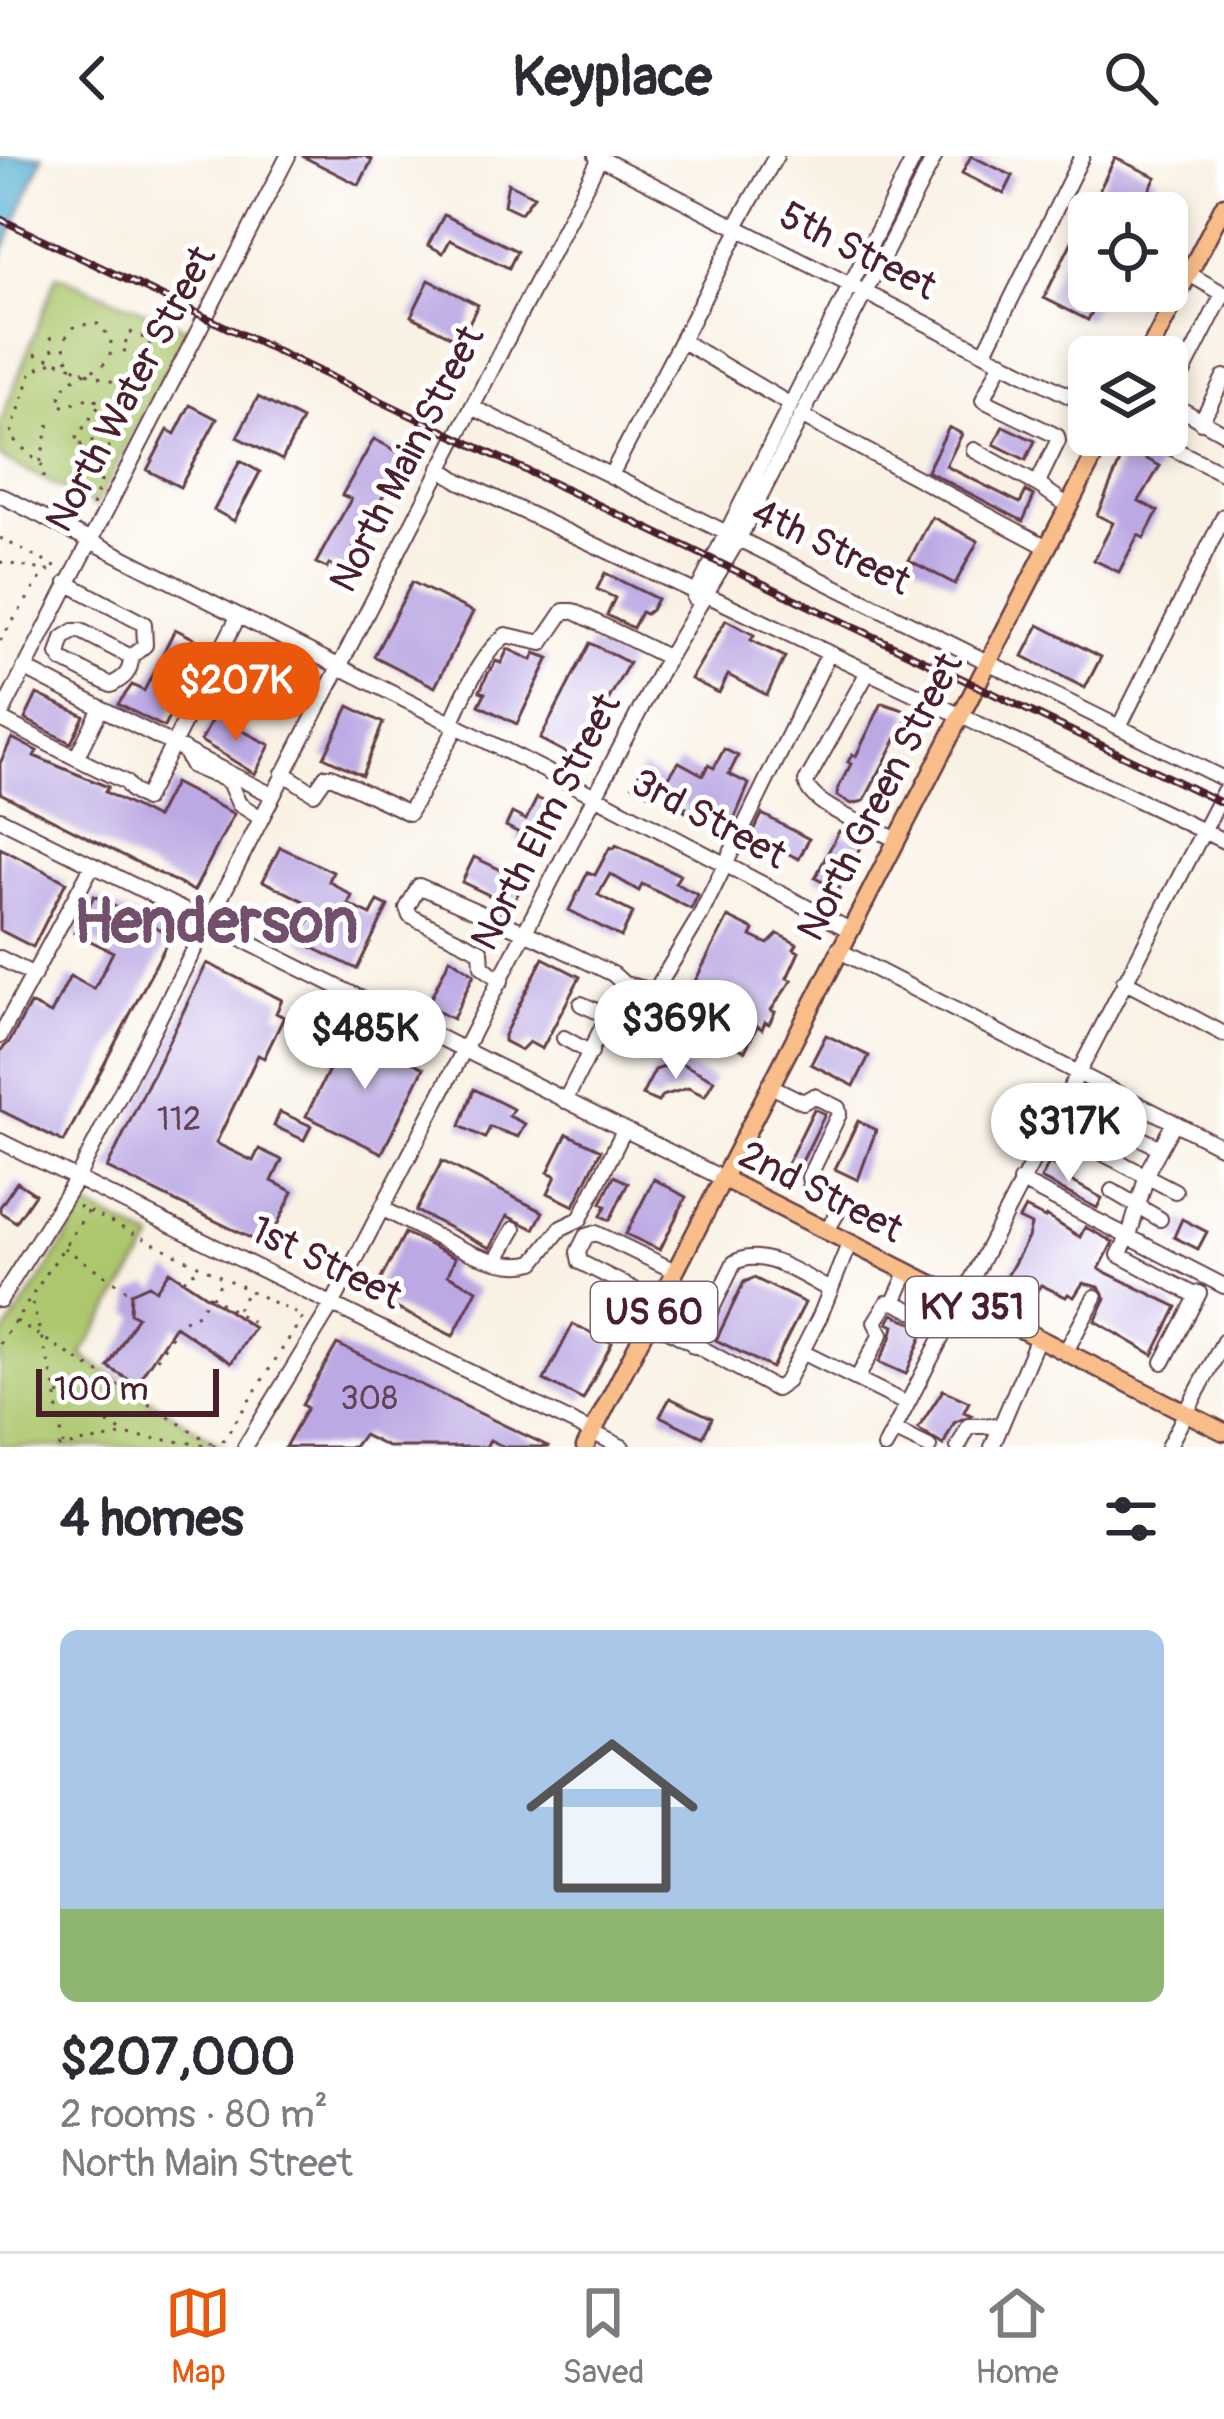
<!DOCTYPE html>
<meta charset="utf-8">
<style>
body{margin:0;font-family:Pangolin,sans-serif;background:#f2f2f3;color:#2b2b33;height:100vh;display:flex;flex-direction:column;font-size:45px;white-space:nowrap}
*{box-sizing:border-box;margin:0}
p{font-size:39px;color:#7c7c81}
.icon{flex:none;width:66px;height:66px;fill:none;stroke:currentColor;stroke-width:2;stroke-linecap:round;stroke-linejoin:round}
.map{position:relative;height:1291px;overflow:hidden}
.side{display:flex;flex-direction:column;background:#fff;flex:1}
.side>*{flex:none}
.fabs{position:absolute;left:1068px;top:36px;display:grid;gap:24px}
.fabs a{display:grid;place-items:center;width:120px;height:120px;border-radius:18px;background:#fff;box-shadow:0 6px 18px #0003;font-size:60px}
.scale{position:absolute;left:36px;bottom:30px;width:183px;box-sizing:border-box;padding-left:12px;border:6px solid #4a1f2b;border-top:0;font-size:33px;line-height:42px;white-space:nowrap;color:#4a1f2b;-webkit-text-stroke:9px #fff;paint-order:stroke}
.price{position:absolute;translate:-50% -102px;padding:0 27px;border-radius:42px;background:#fff;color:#222;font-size:39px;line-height:78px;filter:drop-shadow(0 3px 6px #0008)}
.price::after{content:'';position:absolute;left:50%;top:72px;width:36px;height:27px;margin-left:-18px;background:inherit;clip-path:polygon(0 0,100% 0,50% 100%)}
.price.active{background:#ea580c;color:#fff}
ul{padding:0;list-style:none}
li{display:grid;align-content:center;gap:24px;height:636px;padding:0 60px}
li span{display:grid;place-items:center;height:372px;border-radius:18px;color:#555}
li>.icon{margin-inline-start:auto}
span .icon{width:216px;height:216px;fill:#fffc;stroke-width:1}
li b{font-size:51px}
h2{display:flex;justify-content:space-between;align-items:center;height:144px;padding:0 60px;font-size:51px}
header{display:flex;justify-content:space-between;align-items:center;height:156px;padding:0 60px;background:#fff;font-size:54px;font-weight:700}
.tab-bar{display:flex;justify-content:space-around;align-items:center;height:168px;border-top:3px solid #e1e1e2;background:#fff;font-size:33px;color:#7c7c81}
.tab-bar a{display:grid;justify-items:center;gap:6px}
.tab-bar .active{color:#ea580c}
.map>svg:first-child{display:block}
.green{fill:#acc76d;stroke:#7b734c;stroke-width:3}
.water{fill:#55b0d3;stroke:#50687f;stroke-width:3}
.building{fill:#bca9e4}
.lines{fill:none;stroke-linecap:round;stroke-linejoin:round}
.minor-casing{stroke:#643e47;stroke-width:18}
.major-casing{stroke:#643e47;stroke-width:21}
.path{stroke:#643e47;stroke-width:3;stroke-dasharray:3 9;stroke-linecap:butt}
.minor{stroke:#fff;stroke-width:14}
.major{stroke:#f8bd89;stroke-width:16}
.rail-casing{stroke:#4a1f2b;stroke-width:8}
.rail{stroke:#fff;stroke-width:3;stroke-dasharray:9;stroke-linecap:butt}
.labels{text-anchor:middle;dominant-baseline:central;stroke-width:10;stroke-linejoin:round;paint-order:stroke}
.number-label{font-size:33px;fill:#664259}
.shield{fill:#fff;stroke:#80626b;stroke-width:3}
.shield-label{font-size:36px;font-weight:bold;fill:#4a1f2b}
.street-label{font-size:39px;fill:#4a1f2b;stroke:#fff}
.town-label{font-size:63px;font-weight:bold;fill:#724f6c;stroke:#fff}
</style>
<header><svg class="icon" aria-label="back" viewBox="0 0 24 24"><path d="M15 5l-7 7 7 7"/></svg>Keyplace<svg class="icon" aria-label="search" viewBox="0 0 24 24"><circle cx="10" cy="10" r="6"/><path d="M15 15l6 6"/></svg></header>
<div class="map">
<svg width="1224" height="1291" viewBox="0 0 1224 1291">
<rect width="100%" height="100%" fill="#fff"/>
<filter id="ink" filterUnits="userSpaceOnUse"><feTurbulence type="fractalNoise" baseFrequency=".00833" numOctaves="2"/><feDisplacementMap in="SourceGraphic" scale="24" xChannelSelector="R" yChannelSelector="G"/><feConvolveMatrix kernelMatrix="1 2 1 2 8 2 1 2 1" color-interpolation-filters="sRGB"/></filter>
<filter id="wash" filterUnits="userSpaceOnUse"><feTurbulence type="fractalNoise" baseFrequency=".004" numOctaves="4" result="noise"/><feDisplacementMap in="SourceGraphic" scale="48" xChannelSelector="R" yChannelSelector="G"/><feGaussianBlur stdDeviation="2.7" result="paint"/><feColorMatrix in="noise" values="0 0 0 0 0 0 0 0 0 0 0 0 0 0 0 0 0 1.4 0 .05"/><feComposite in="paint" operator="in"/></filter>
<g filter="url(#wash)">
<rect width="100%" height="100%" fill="#f9f1e3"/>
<!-- green -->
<path class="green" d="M57 119 187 173 96 350 0 301V268Z
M88 1051 154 1084 81 1199 224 1291H0V1185Z"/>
<!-- water -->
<path class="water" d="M0 0H43L0 104Z"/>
<g id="blocks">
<!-- building -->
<path class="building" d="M302 0H365L372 4 359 29Z
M971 0 1013 20 1004 38 962 17Z
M1115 2 1156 21 1138 57H1123L1095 43Z
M508 27 534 40 521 57 504 49Z
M444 59 517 95 509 112 450 84 443 97 428 89Z
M1075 79 1089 86V135H1102L1088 164 1044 142Z
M429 124 478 149 460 185 411 160Z
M258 241 302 264 282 304 237 281Z
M190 249 217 263 180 331 147 314 168 274 175 278Z
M1003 270 1035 285 1026 304 994 288Z
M949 271 962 278 946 310 1020 347 1026 335 1034 340 1023 365 927 315Z
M374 283 404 299 380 346 384 348 377 362 371 359 342 415 329 408 327 412 316 407 351 343 342 339Z
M1126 292 1160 310 1139 345 1158 355 1144 382 1138 379 1119 416 1094 404 1113 367 1097 359Z
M240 305 260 316 234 365 214 354Z
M932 361 978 385 955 428 909 404Z
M605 417 657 443 651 454 646 458 641 456 633 472 607 459 615 442 597 433Z
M412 426 473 456 435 531 374 500Z
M726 464 754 479 751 484 785 501 767 539 728 519 719 537 691 523Z
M1039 469 1101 501 1085 532 1023 500Z
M175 473 205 488 164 571 118 548 132 529 144 535Z
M590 487 629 507 576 602 540 583Z
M508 493 532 504 535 497 549 502 517 568 479 549 485 537 480 535 487 519 496 505 501 507Z
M37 538 84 560 71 587 25 563Z
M882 547 907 555 908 561 864 645 852 648 837 640 838 632 851 608 848 606 852 598 856 600Z
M349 550 383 567 362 619 324 601Z
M214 560 270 589 255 618 201 585Z
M12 582 37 595 34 600 108 631 105 636 156 662 174 627 234 658 194 735 0 637V607Z
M724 593 738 600 729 618 749 628 730 673 697 656 695 661 684 655 686 651 658 637 656 641 633 629 642 612 666 625 679 606 703 619 708 609 714 612Z
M537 642 559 653 537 695 516 684 519 677 506 670 512 657 526 664Z
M762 658 809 683 799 703 761 684 759 688 750 683Z
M839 675 852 682 855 677 865 682 838 734 815 722Z
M616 689 680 719 675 727 698 739 691 753 642 728 639 735 610 718 598 739 633 757 621 781 569 754 588 716 595 719 610 691 614 693Z
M280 691 333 716 329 725 352 740 348 748 371 759 378 745 388 750 357 813 299 785 316 751 263 725Z
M0 692 66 726 33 791 0 774Z
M474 701 524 725 512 750 462 726Z
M94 740 171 779 64 986 0 954V895L10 885 30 848 51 858 70 820 94 833 113 796 74 777Z
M728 761 754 774 751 780 768 788 778 778 797 788 794 793 799 796 787 822 792 824 771 854 775 856 769 868 765 866 762 873 757 870 745 895 724 884 737 860 733 854 691 833Z
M450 802 474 818 453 863 427 850Z
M543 802 580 821 542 893 529 886 521 894 504 885V879Z
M207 807 282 844 276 857 284 861 264 902 258 899 216 987 253 1005 259 993 282 1004 272 1025 293 1036 267 1090 107 1012Z
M348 875 424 912 382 997 306 960Z
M826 879 869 900 854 930 811 908Z
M679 906 714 924 705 940 688 932 662 940 658 946 642 939 655 914Z
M474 933 513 953 509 960 525 968 518 981 490 971 485 982 460 970Z
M814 953 825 958 796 1018 785 1012Z
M280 956 311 970 304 984 274 970Z
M858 965 876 974 858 1024 835 1013Z
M567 978 601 994 574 1050 548 1037 556 1020 548 1016Z
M442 1005 543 1056 534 1073 507 1060 490 1092 416 1055Z
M1049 1007 1074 1019 1071 1025 1102 1042 1097 1052 1041 1023Z
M614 1020 628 1027 610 1064 601 1060 606 1050 601 1047Z
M654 1023 686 1041 660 1094 626 1078Z
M17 1026 35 1038 16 1066 0 1056V1051Z
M1025 1052 1045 1062 1046 1060 1080 1081 1085 1071 1113 1086 1099 1113 1177 1151 1153 1199 1095 1165 1106 1142 1099 1131 1083 1127 1074 1141 1068 1138 1066 1141 1041 1129 1032 1142 1011 1132 1001 1148 994 1144 1028 1082 1031 1069 1019 1063Z
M1182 1063 1207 1076 1198 1093 1174 1081Z
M405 1077 455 1102 448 1119 477 1134 453 1180 372 1140Z
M169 1115 254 1172 231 1207 175 1170 136 1228 108 1211 137 1161 130 1157 131 1137 149 1129 156 1134Z
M754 1122 805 1147 772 1212 716 1184 744 1126Z
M893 1158 925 1173 906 1218 879 1206 891 1182 894 1170 888 1167Z
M573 1168 612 1187 583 1244 544 1224Z
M337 1188 508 1271 550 1291H504L490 1284 486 1291H388L363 1279 354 1291H285L307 1252 302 1249Z
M943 1234 969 1246 964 1256 971 1259 954 1267 943 1289 918 1273Z
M670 1242 712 1262 703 1281 660 1260Z"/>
</g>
</g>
<g filter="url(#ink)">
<use href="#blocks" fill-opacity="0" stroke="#643e47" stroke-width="3"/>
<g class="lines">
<!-- minor casing -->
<g class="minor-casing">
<path id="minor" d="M596 0 1089 250
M736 70 776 0
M1189 118 1224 138
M1223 138 1168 246 1224 277
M682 185 789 248
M985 196 1082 0
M1002 205 983 244 1057 280 1058 285 1040 322V330L1068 350
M472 251 1224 623
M801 260 1047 391
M1201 266 1224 221
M1146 279 1224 318
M974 294 1040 330
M440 312 459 325 697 437
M611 319 740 72
M0 339 595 640 848 773
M67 427 144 468 145 489 131 501
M705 438 1224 685
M694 442 915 0
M74 475H81L131 501C131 517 124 522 111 529L62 504 58 498 63 482Z
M868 516 806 626C810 650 872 671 895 683
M101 552 272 639
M0 561 288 0
M0 563 76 602 101 552 24 512
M451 567C466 536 478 501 506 479L542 487 564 455H573L667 501
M1119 571 1224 360
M183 593 192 610 211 618
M76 602 125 626 132 635 145 643 238 461
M283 617 314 637 326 620H331L409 657 457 570
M219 621 229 626 239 648 261 662
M0 663 722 1022
M838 794 1224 992
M0 802 34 819
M501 825 482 810 481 795 410 760 407 752 419 730 540 783 613 818 624 828 655 835 700 760 829 497
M1124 825 1224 878
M581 848 610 861
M0 880 92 710
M564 882 591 897
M769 929 803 946 814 940 838 952 839 958 809 1021 811 1031 839 1044V1054L826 1076
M565 945 624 828
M1174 967 1149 1012 1129 1080 1119 1099 1197 1140
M0 985 622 1291
M1160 992 1095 959 1081 986 1175 1035
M1020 1025 1224 1130
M1112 1035 1160 1063
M383 1053C421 1071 493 1119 534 1106L561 1072 580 1063 624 974
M496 1105 514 1073
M0 1144 77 1022 601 0
M659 1146 580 1106 578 1096 586 1080 596 1077 675 1115
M894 1146 907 1117
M923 1160 936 1132
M650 1164 776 1233 786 1226 820 1160 849 1088
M694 1190 734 1107C761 1089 804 1121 830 1134
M802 1196 907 1248
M1065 1197 1095 1141
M1163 1206 1199 1137
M857 1223 881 1178 875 1166 887 1147 894 1146 946 1171
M894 1274 929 1291
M245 1291 333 1147 595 640 662 512 739 382 935 0
M885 1291 1224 635
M958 1291 969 1270H999
M992 1291 1037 1184
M1168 1291 1224 1185"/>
</g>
<!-- major casing -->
<g class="major-casing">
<path id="major" d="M1146 201 1224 49
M722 1022 1224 1276
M585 1291 1105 279"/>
</g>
<!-- path -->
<path class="path" d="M130 176 151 185 143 202 122 194Z
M51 180 54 202
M35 198 73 211
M76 213 64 198 65 182 76 169 98 168 111 183 110 201 99 213 82 215
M86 216 67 227 58 246 65 251 90 241 101 247 74 285 82 289 102 281 109 286 108 305 91 355
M87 217 152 239
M40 306 50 265
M43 322 44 312 10 280 32 215 55 205
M0 382 61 414
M0 406 59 417
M0 485 46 414
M78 1050 303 1161 219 1291
M64 1092 131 1137
M184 1124 189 1117 202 1113
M212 1141 223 1123
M32 1147 54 1227 63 1289
M237 1153 248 1135
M16 1165 217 1291
M0 1188 88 1055
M157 1203 180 1166 198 1158 209 1140 257 1169
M58 1238 71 1242
M107 1267 126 1278
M58 1291 126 1279 215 1290"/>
<!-- minor -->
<use href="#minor" class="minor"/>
<!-- major -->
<use href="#major" class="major"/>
<!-- rail casing -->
<g class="rail-casing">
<path id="rail" d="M0 63 1224 648"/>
</g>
<!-- rail -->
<use href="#rail" class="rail"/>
</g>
</g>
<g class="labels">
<!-- number labels -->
<g class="number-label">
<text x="179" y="963">112</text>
<text x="369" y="1242">308</text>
</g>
<!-- shield labels -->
<g class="shield">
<rect x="906" y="1121" width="132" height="60" rx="9"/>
<rect x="591" y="1126" width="126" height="60" rx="9"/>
</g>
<g class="shield-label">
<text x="972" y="1151">KY 351</text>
<text x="654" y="1156">US 60</text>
</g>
<!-- street labels -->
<g class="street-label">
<text transform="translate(858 95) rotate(27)">5th Street</text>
<text transform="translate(131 233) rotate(-62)">North Water Street</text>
<text transform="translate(407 303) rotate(-63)">North Main Street</text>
<text transform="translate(831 391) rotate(26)">4th Street</text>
<text transform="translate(880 641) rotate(-63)">North Green Street</text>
<text transform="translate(709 663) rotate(28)">3rd Street</text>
<text transform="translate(546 666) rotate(-63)">North Elm Street</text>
<text transform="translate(821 1036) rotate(27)">2nd Street</text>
<text transform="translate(326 1107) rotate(26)">1st Street</text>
</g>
<!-- town labels -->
<g class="town-label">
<text x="216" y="766">Henderson</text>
</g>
</g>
</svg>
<div class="fabs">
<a><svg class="icon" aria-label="locate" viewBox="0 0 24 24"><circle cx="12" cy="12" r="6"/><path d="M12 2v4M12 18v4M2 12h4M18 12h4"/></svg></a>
<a><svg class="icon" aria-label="layers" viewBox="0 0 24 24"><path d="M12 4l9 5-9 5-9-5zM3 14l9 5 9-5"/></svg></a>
</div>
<div class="scale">100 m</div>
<b class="price active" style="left:236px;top:588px">$207K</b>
<b class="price" style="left:676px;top:926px">$369K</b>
<b class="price" style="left:365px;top:936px">$485K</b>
<b class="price" style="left:1069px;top:1029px">$317K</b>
</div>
<section class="side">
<h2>4 homes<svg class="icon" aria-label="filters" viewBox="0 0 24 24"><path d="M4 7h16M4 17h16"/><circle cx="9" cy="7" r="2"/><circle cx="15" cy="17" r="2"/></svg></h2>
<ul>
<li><span style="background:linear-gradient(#a9c7e8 75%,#8fb573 0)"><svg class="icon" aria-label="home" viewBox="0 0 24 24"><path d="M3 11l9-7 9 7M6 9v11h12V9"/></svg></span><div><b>$207,000</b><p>2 rooms · 80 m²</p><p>North Main Street</p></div></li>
</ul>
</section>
<nav class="tab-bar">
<a class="active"><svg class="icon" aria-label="map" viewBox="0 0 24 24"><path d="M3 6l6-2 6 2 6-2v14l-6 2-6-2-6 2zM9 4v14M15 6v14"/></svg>Map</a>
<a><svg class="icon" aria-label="saved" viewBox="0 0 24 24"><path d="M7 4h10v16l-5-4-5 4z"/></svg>Saved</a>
<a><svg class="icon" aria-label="home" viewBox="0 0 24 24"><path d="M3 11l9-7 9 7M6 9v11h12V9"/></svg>Home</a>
</nav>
